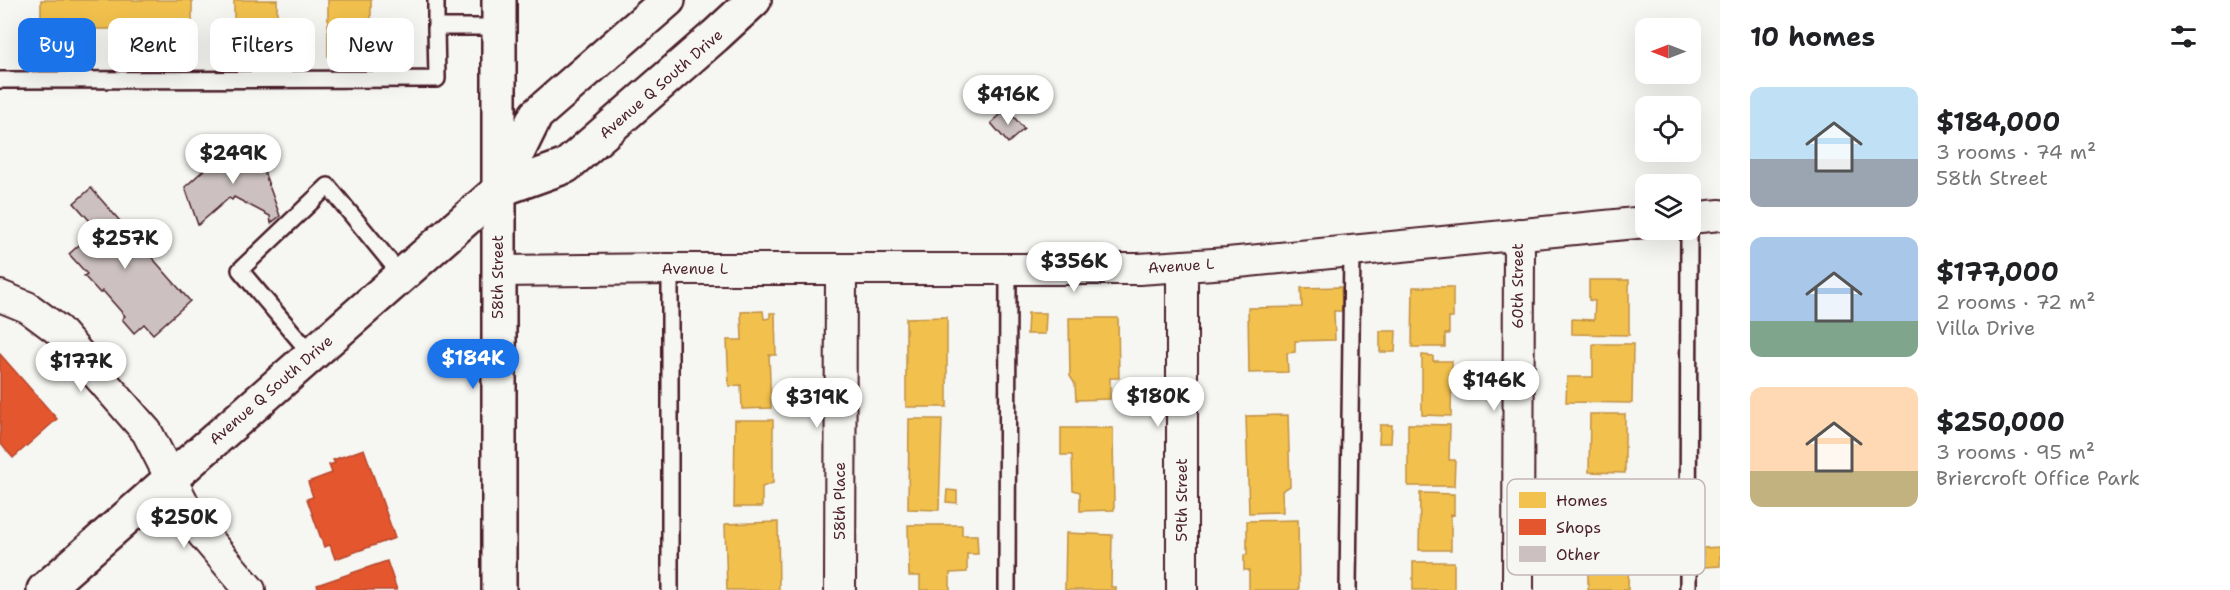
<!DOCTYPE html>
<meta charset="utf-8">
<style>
body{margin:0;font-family:"Shantell Sans",sans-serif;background:#f6f6f6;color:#202124;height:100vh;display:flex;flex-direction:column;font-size:22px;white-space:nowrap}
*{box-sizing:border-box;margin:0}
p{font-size:20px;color:#757577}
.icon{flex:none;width:33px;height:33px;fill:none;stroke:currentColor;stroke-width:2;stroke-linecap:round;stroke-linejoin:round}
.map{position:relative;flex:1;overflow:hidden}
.panel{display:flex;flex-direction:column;background:#fff;width:510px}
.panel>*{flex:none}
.banner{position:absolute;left:18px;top:18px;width:570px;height:54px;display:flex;gap:12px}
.needle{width:39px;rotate:270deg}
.fabs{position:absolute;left:1635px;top:18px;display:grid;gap:12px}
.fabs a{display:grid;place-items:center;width:66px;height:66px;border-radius:12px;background:#fff;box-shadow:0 6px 24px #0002;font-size:30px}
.price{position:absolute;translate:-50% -51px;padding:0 14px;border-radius:21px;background:#fff;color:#222;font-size:20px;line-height:39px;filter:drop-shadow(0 2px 3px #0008)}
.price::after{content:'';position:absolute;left:50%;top:36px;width:18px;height:14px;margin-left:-9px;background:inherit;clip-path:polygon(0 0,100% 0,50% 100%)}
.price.selected{background:#1a73e8;color:#fff}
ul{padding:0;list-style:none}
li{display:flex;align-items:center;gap:18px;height:150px;padding:0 30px}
li span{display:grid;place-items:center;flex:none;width:168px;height:120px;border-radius:12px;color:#555}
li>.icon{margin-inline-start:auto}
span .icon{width:72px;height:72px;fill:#fffc;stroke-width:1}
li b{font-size:26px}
h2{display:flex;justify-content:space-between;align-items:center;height:72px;padding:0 30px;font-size:26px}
.tag{padding:0 21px;border-radius:12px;background:#fff;box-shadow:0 6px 24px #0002;font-size:21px;line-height:54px}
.tag.selected{background:#1a73e8;color:#fff}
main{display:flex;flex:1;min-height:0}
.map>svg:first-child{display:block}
.homes{fill:#f2c14e;stroke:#c09044;stroke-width:1.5}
.shops{fill:#e4572e;stroke:#b6462d;stroke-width:1.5}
.building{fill:#ccc1c0;stroke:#4a1f2b;stroke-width:1.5}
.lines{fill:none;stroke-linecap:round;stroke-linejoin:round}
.lane-casing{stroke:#4a1f2b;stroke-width:20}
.street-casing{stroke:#4a1f2b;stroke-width:34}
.secondary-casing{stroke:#4a1f2b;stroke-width:38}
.highway-casing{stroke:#4a1f2b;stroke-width:38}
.lane{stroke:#f6f6f2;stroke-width:15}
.street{stroke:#f6f6f2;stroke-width:30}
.secondary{stroke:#f6f6f2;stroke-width:33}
.highway{stroke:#f6f6f2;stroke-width:33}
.labels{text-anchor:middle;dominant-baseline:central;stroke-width:6;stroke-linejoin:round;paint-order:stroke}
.street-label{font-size:15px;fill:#4a1f2b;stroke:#f6f6f2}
.key{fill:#f6f6f2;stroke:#c2b6b6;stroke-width:1.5}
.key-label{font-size:16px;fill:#4a1f2b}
</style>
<main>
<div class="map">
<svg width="1720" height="590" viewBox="0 0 1720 590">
<rect width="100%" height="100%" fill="#f6f6f2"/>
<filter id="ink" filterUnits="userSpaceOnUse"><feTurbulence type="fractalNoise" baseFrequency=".0167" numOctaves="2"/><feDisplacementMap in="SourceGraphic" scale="12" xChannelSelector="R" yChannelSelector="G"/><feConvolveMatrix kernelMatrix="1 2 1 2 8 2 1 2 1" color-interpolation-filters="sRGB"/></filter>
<g filter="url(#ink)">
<!-- homes -->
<path class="homes" d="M41 0H192V29H41Z
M234 0H277V31H234Z
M328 0H371V56H328Z
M1589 280H1629V335L1572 334V319L1594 320 1595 301 1589 300Z
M1341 287 1342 311H1334L1335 340 1295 341V352L1287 353 1288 372 1249 373 1248 308 1302 307 1301 288Z
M1413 287H1453V318H1449V334H1445V347H1412Z
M763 311 764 319 770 318V313H775L776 355H769L771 408 742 409 741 385 729 386 727 340H742L741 312Z
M1028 313H1046L1045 334H1027Z
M947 317V407H906V318Z
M1069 318H1118L1119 378H1110V399L1076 400 1075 384 1070 376Z
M1380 331H1396L1395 352H1380Z
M1593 344H1633L1632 403 1566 402 1567 377H1593Z
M1422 355 1433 356V361H1452L1451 416 1422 415Z
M1590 414H1625V473L1589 472Z
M1288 415 1290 486 1282 491 1283 512 1249 513 1246 416Z
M909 419H942L939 510 908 509Z
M735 420H773V483L762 487V507H734Z
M1408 424 1450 425 1449 460H1455L1454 486H1408Z
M1380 425H1392L1391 443H1379Z
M1061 428H1113L1114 510 1080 511V492L1073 490 1072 455H1061Z
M947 490 957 491V503L946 502Z
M1420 493 1454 494V515L1451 514V550H1419Z
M1298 520 1299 590H1249V570H1244V555H1247V521Z
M778 522 779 590H727L725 524Z
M908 525H962V535H977L978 554H967V572L950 573V590H920V576H909Z
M1066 533 1112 535 1111 587H1116V590H1065Z
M1720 547V566L1704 567 1703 548Z
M1593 551H1629L1628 590H1588V573H1593Z
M1413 562H1454V590H1413Z"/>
<!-- shops -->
<path class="shops" d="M0 354 57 419 13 458 0 443Z
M364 449 395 538 335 559 330 545 324 547 307 499 313 497 308 482 332 473 329 465 335 463 333 460Z
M387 561 397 590H319L317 585Z"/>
<!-- building -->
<path class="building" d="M1007 109 1024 129 1008 143 991 123Z
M246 141H253L280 216 271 223 270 216 234 197 232 200 229 198 198 225 185 187 207 167H218Z
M91 188 190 301 153 334 144 324 134 333 122 319 125 316 103 291 100 293 84 276 87 274 69 254 97 229 74 203Z"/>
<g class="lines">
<!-- lane casing -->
<g class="lane-casing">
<path id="lane" d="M436 0V27
M0 80 437 79 436 27H499
M670 269V590
M311 354 240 270 328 186 401 275
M1007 590 1008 269
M1348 590 1352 251
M1688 590 1689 230"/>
</g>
<!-- street casing -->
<g class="street-casing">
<path id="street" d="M1690 218 1720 215
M498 271 670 269H1139L1228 263 1646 222
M0 296 27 307 58 330 147 432 194 524 250 590
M840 590 841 269
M1182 590V266
M1518 590 1519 234"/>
</g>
<!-- secondary casing -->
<g class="secondary-casing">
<path id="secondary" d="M499 0V590"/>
</g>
<!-- highway casing -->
<g class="highway-casing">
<path id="highway" d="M499 190 566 166 715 36 754 0
M44 590 499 190 536 115 668 0"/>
</g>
<!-- lane -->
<use href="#lane" class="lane"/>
<!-- street -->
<use href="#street" class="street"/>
<!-- secondary -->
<use href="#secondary" class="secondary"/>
<!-- highway -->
<use href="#highway" class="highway"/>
</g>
</g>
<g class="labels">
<!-- street labels -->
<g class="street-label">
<text transform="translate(661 84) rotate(-41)">Avenue Q South Drive</text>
<text transform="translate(1181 266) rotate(-4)">Avenue L</text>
<text x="695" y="269">Avenue L</text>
<text transform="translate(498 277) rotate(-90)">58th Street</text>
<text transform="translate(1518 286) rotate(-90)">60th Street</text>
<text transform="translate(271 390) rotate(-41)">Avenue Q South Drive</text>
<text transform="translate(1182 500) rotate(-90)">59th Street</text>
<text transform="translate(840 501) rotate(-90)">58th Place</text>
</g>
</g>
<!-- legend -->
<rect x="1507" y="479" width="198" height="96" rx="9" class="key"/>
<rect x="1519" y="492" width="27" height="16" fill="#f2c14e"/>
<rect x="1519" y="519" width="27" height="16" fill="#e4572e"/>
<rect x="1519" y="546" width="27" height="16" fill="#ccc1c0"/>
<g class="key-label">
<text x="1556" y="506">Homes</text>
<text x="1556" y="533">Shops</text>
<text x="1556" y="560">Other</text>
</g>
</svg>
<div class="fabs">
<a><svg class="needle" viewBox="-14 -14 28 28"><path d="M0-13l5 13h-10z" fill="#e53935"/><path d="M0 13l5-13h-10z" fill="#757577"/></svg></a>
<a><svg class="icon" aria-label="locate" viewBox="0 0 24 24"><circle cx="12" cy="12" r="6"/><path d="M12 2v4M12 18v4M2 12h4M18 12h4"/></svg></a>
<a><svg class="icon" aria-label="layers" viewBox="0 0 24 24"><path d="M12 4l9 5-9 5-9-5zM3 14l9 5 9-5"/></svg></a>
</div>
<b class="price" style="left:1008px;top:126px">$416K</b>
<b class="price" style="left:233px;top:185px">$249K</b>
<b class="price" style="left:125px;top:270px">$257K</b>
<b class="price" style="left:1074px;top:293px">$356K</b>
<b class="price selected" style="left:473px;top:390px">$184K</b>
<b class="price" style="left:81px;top:393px">$177K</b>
<b class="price" style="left:1494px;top:412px">$146K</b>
<b class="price" style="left:1158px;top:428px">$180K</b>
<b class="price" style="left:817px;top:429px">$319K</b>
<b class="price" style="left:184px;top:549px">$250K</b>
<div class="banner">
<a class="tag selected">Buy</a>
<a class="tag">Rent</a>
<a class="tag">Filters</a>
<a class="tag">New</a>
</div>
</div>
<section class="panel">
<h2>10 homes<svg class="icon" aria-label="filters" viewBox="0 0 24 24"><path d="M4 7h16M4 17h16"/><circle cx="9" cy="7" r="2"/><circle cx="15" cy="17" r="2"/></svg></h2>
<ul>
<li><span style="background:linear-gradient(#bfe0f5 60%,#9aa5b1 0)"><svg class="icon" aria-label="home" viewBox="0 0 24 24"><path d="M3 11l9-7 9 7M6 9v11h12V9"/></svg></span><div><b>$184,000</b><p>3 rooms · 74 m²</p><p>58th Street</p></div></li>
<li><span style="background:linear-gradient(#a9c7e8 70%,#7fa58c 0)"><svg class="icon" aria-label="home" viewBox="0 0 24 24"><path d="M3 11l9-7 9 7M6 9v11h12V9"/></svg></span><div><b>$177,000</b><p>2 rooms · 72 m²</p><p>Villa Drive</p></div></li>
<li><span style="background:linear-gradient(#ffd9b3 70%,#c2b280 0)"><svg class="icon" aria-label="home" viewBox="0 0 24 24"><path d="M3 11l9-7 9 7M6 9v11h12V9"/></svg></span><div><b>$250,000</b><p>3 rooms · 95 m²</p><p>Briercroft Office Park</p></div></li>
</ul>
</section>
</main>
